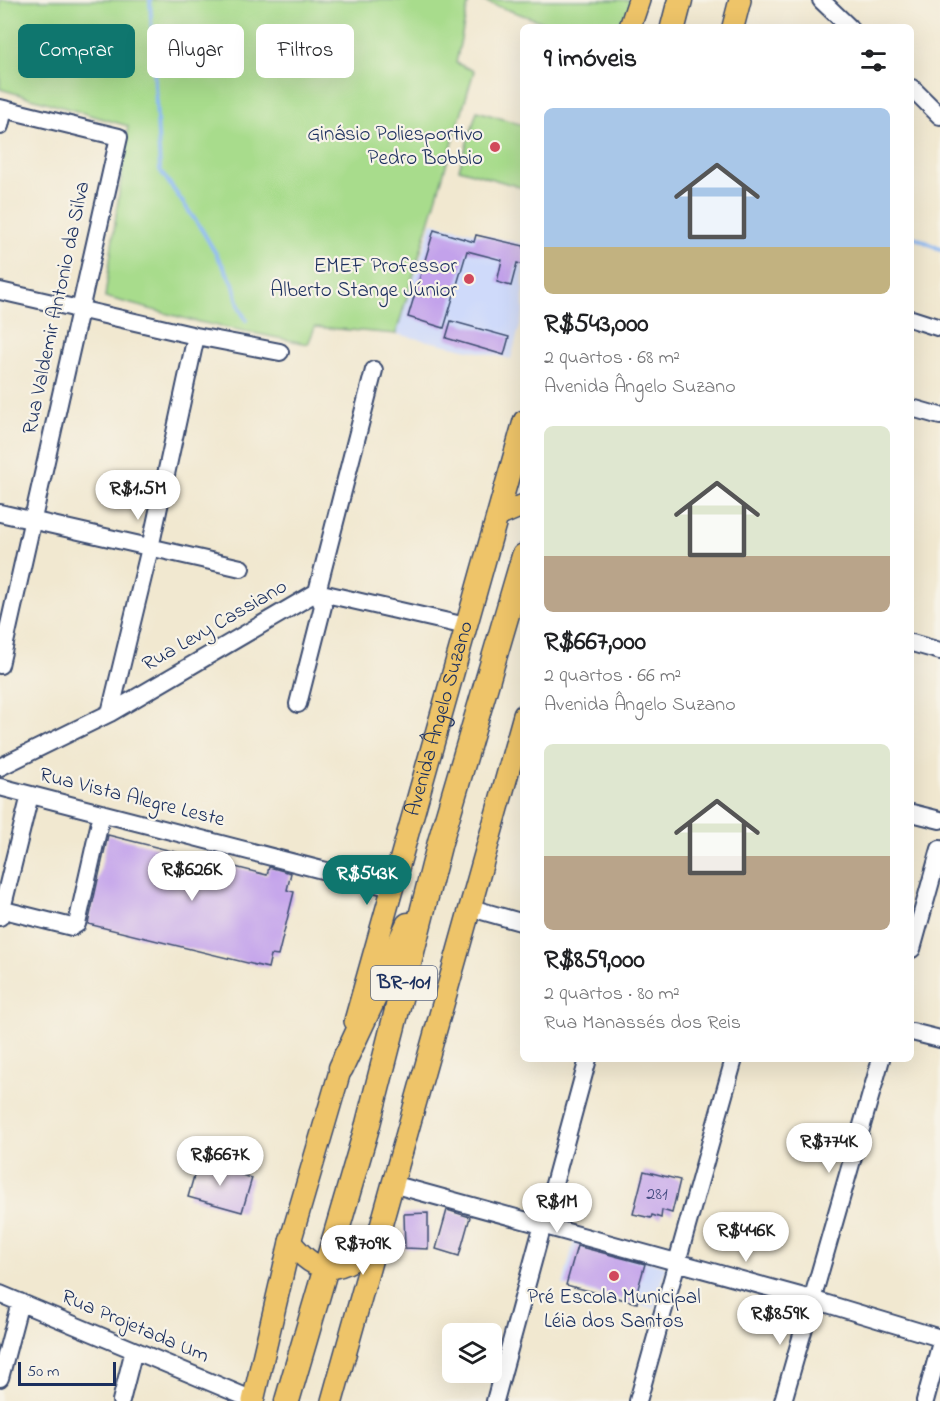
<!DOCTYPE html>
<html lang="pt">
<meta charset="utf-8">
<style>
body{margin:0;font-family:"Indie Flower",sans-serif;background:#f6f6f6;color:#202124;height:100vh;display:flex;flex-direction:column;font-size:22px;white-space:nowrap}
*{box-sizing:border-box;margin:0}
p{font-size:20px;color:#757577}
.icon{flex:none;width:33px;height:33px;fill:none;stroke:currentColor;stroke-width:2;stroke-linecap:round;stroke-linejoin:round}
.map{position:relative;flex:1;overflow:hidden}
.panel{position:absolute;left:520px;top:24px;width:394px;height:1038px;display:flex;flex-direction:column;background:#fff;border-radius:9px;box-shadow:0 6px 24px #0002}
.panel>*{flex:none}
.banner{position:absolute;left:18px;top:24px;width:412px;height:54px;display:flex;gap:12px}
.controls{position:absolute;left:442px;top:1323px;display:grid;gap:12px}
.controls a{display:grid;place-items:center;width:60px;height:60px;border-radius:9px;background:#fff;box-shadow:0 6px 24px #0002;font-size:30px}
.scale{position:absolute;left:18px;bottom:15px;width:98px;box-sizing:border-box;padding-left:6px;border:3px solid #1b2f5e;border-top:0;font-size:16px;line-height:21px;white-space:nowrap;color:#1b2f5e;-webkit-text-stroke:4px #f7f3e8;paint-order:stroke}
.price{position:absolute;translate:-50% -51px;padding:0 14px;border-radius:21px;background:#fff;color:#222;font-size:20px;line-height:39px;filter:drop-shadow(0 2px 3px #0008)}
.price::after{content:'';position:absolute;left:50%;top:36px;width:18px;height:14px;margin-left:-9px;background:inherit;clip-path:polygon(0 0,100% 0,50% 100%)}
.price.active{background:#0f766e;color:#fff}
ul{padding:0;list-style:none}
li{display:grid;align-content:center;gap:12px;height:318px;padding:0 24px}
li span{display:grid;place-items:center;height:186px;border-radius:9px;color:#555}
li>.icon{margin-inline-start:auto}
span .icon{width:108px;height:108px;fill:#fffc;stroke-width:1}
li b{font-size:26px}
h2{display:flex;justify-content:space-between;align-items:center;height:72px;padding:0 24px;font-size:26px}
.chip{padding:0 21px;border-radius:9px;background:#fff;box-shadow:0 6px 24px #0002;font-size:21px;line-height:54px}
.chip.active{background:#0f766e;color:#fff}
.map>svg:first-child{display:block}
.built{fill:#cfdafa}
.green{fill:#a8dc8c;stroke:#628675;stroke-width:1.5}
.lines{fill:none;stroke-linecap:round;stroke-linejoin:round}
.stream{stroke:#89b8f4;stroke-width:4}
.building{fill:#c3a2eb}
.minor-casing{stroke:#3b4b6f;stroke-width:20}
.major-casing{stroke:#3b4b6f;stroke-width:24}
.highway-casing{stroke:#3b4b6f;stroke-width:27}
.minor{stroke:#fff;stroke-width:16}
.major{stroke:#eec469;stroke-width:21}
.highway{stroke:#eec469;stroke-width:24}
.poi-dot{fill:#d1495b;stroke:#f7f3e8;stroke-width:2}
.labels{text-anchor:middle;dominant-baseline:central;stroke-width:4.5;stroke-linejoin:round;paint-order:stroke}
.number-label{font-size:18px;fill:#454c81}
.shield{fill:#f7f3e8;stroke:#5d6a87;stroke-width:1.5}
.shield-label{font-size:20px;font-weight:bold;fill:#1b2f5e}
.poi-label{font-size:21px;fill:#1b2f5e;stroke:#f7f3e8;text-anchor:end}
.street-label{font-size:21px;fill:#1b2f5e;stroke:#f7f3e8}
</style>
<div class="map">
<svg width="940" height="1401" viewBox="0 0 940 1401">
<rect width="100%" height="100%" fill="#f7f3e8"/>
<filter id="ink" filterUnits="userSpaceOnUse"><feTurbulence type="fractalNoise" baseFrequency=".0167" numOctaves="2"/><feDisplacementMap in="SourceGraphic" scale="12" xChannelSelector="R" yChannelSelector="G"/><feConvolveMatrix kernelMatrix="1 2 1 2 8 2 1 2 1" color-interpolation-filters="sRGB"/></filter>
<filter id="wash" filterUnits="userSpaceOnUse"><feTurbulence type="fractalNoise" baseFrequency=".008" numOctaves="4" result="noise"/><feDisplacementMap in="SourceGraphic" scale="24" xChannelSelector="R" yChannelSelector="G"/><feGaussianBlur stdDeviation="1.35" result="paint"/><feColorMatrix in="noise" values="0 0 0 0 0 0 0 0 0 0 0 0 0 0 0 0 0 1.4 0 .05"/><feComposite in="paint" operator="in"/></filter>
<g filter="url(#wash)">
<rect width="100%" height="100%" fill="#f1e8d0"/>
<!-- built -->
<path class="built" d="M432 223 523 244V314L511 359 396 334Z
M574 1241 666 1266 655 1309 563 1285Z"/>
<!-- green -->
<path class="green" d="M0 0H469L456 63 474 71 396 334 315 327 308 344 194 321 105 297 128 126 0 89Z
M480 0H636L635 27H557Z
M477 111 523 125V188L459 169Z"/>
<g class="lines">
<!-- stream -->
<path class="stream" d="M150 0 160 170 202 230 233 283 240 309 246 320
M912 236 940 249"/>
</g>
<g id="blocks">
<!-- building -->
<path class="building" d="M434 230 474 242 476 235 524 246V265L517 263 511 286 497 282 502 260 467 251 444 328 408 317Z
M451 321 509 337 504 355 446 338Z
M108 835 267 875 269 867 291 873 287 890 294 892 278 956 271 955 268 968 88 924Z
M198 1162 252 1178 242 1212 188 1197Z
M644 1171 680 1180 672 1213 662 1210 661 1218 652 1215 651 1218 633 1214Z
M447 1210 470 1217 459 1256 436 1249Z
M428 1213V1249L405 1248 404 1214Z
M577 1246 645 1264 637 1292 639 1293 637 1303 566 1285Z"/>
</g>
</g>
<g filter="url(#ink)">
<use href="#blocks" fill-opacity="0" stroke="#3b4b6f" stroke-width="1.5"/>
<g class="lines">
<!-- minor casing -->
<g class="minor-casing">
<path id="minor" d="M821 0 849 27
M912 88 940 116
M0 108 119 137C78 313 41 489 0 665
M0 126 4 109
M0 291 196 336 280 352
M912 319 940 328
M912 408 940 416
M0 513 241 568
M912 643 940 651
M298 704 323 606 317 592 374 370
M110 713 150 548 196 336
M0 767 110 713 317 592 466 626
M0 787 392 888
M912 813 940 820
M471 908 524 923
M0 909 72 927 77 924 102 813
M0 917 30 795
M912 949 940 849
M912 1032 940 1039
M392 1184 811 1299 940 1338
M0 1294 253 1400
M0 1378 20 1302
M121 1401 134 1350
M495 1401 588 1059
M638 1401 734 1059
M783 1401 881 1059
M925 1401 940 1346"/>
</g>
<!-- major casing -->
<g class="major-casing">
<g id="major">
<path d="M630 27 639 0"/>
<path d="M733 27 740 0"/>
<path d="M498 516 524 505"/>
<path id="s1" d="M355 1021 524 421"/>
<path d="M290 1242C299 1252 309 1264 323 1267 343 1271 365 1254 376 1240"/>
<path d="M253 1401 290 1242 345 1054"/>
<path d="M332 1401 524 715"/>
</g>
</g>
<!-- highway casing -->
<g class="highway-casing">
<path id="highway" d="M673 27 680 0
M341 1068 408 925
M287 1401 368 1124 440 842 524 556"/>
</g>
<!-- minor -->
<use href="#minor" class="minor"/>
<!-- major -->
<use href="#major" class="major"/>
<!-- highway -->
<use href="#highway" class="highway"/>
</g>
</g>
<!-- markers -->
<g class="poi-dot">
<circle cx="495" cy="147" r="6"/>
<circle cx="469" cy="279" r="6"/>
<circle cx="614" cy="1276" r="6"/>
</g>
<g class="labels">
<!-- number labels -->
<g class="number-label">
<text x="657" y="1195">281</text>
</g>
<!-- shield labels -->
<rect class="shield" x="371" y="966" width="66" height="34" rx="4.5"/>
<g class="shield-label">
<text x="404" y="983">BR-101</text>
</g>
<!-- poi labels -->
<g class="poi-label">
<text x="483" y="135">Ginásio Poliesportivo<tspan x="483" dy="24">Pedro Bobbio</tspan></text>
<text x="457" y="267">EMEF Professor<tspan x="457" dy="24">Alberto Stange Júnior</tspan></text>
<text x="614" y="1298" text-anchor="middle">Pré Escola Municipal<tspan x="614" dy="24">Léia dos Santos</tspan></text>
</g>
<!-- street labels -->
<g class="street-label">
<text transform="translate(57 308) rotate(-78)">Rua Valdemir Antonio da Silva</text>
<text transform="translate(215 626) rotate(-30)">Rua Levy Cassiano</text>
<text stroke="none"><textPath href="#s1" startOffset="314">Avenida Ângelo Suzano</textPath></text>
<text transform="translate(132 798) rotate(14)">Rua Vista Alegre Leste</text>
<text transform="translate(135 1327) rotate(23)">Rua Projetada Um</text>
</g>
</g>
</svg>
<div class="controls">
<a><svg class="icon" aria-label="layers" viewBox="0 0 24 24"><path d="M12 4l9 5-9 5-9-5zM3 14l9 5 9-5"/></svg></a>
</div>
<div class="scale">50 m</div>
<b class="price" style="left:138px;top:521px">R$1.5M</b>
<b class="price" style="left:192px;top:902px">R$626K</b>
<b class="price active" style="left:367px;top:906px">R$543K</b>
<b class="price" style="left:829px;top:1174px">R$774K</b>
<b class="price" style="left:220px;top:1187px">R$667K</b>
<b class="price" style="left:557px;top:1234px">R$1M</b>
<b class="price" style="left:746px;top:1263px">R$446K</b>
<b class="price" style="left:363px;top:1276px">R$709K</b>
<b class="price" style="left:780px;top:1346px">R$859K</b>
<div class="banner">
<a class="chip active">Comprar</a>
<a class="chip">Alugar</a>
<a class="chip">Filtros</a>
</div>
<section class="panel">
<h2>9 imóveis<svg class="icon" aria-label="filters" viewBox="0 0 24 24"><path d="M4 7h16M4 17h16"/><circle cx="9" cy="7" r="2"/><circle cx="15" cy="17" r="2"/></svg></h2>
<ul>
<li><span style="background:linear-gradient(#a9c7e8 75%,#c2b280 0)"><svg class="icon" aria-label="home" viewBox="0 0 24 24"><path d="M3 11l9-7 9 7M6 9v11h12V9"/></svg></span><div><b>R$543,000</b><p>2 quartos · 68 m²</p><p>Avenida Ângelo Suzano</p></div></li>
<li><span style="background:linear-gradient(#dfe7d0 70%,#b9a48a 0)"><svg class="icon" aria-label="home" viewBox="0 0 24 24"><path d="M3 11l9-7 9 7M6 9v11h12V9"/></svg></span><div><b>R$667,000</b><p>2 quartos · 66 m²</p><p>Avenida Ângelo Suzano</p></div></li>
<li><span style="background:linear-gradient(#dfe7d0 60%,#b9a48a 0)"><svg class="icon" aria-label="home" viewBox="0 0 24 24"><path d="M3 11l9-7 9 7M6 9v11h12V9"/></svg></span><div><b>R$859,000</b><p>2 quartos · 80 m²</p><p>Rua Manassés dos Reis</p></div></li>
</ul>
</section>
</div>
